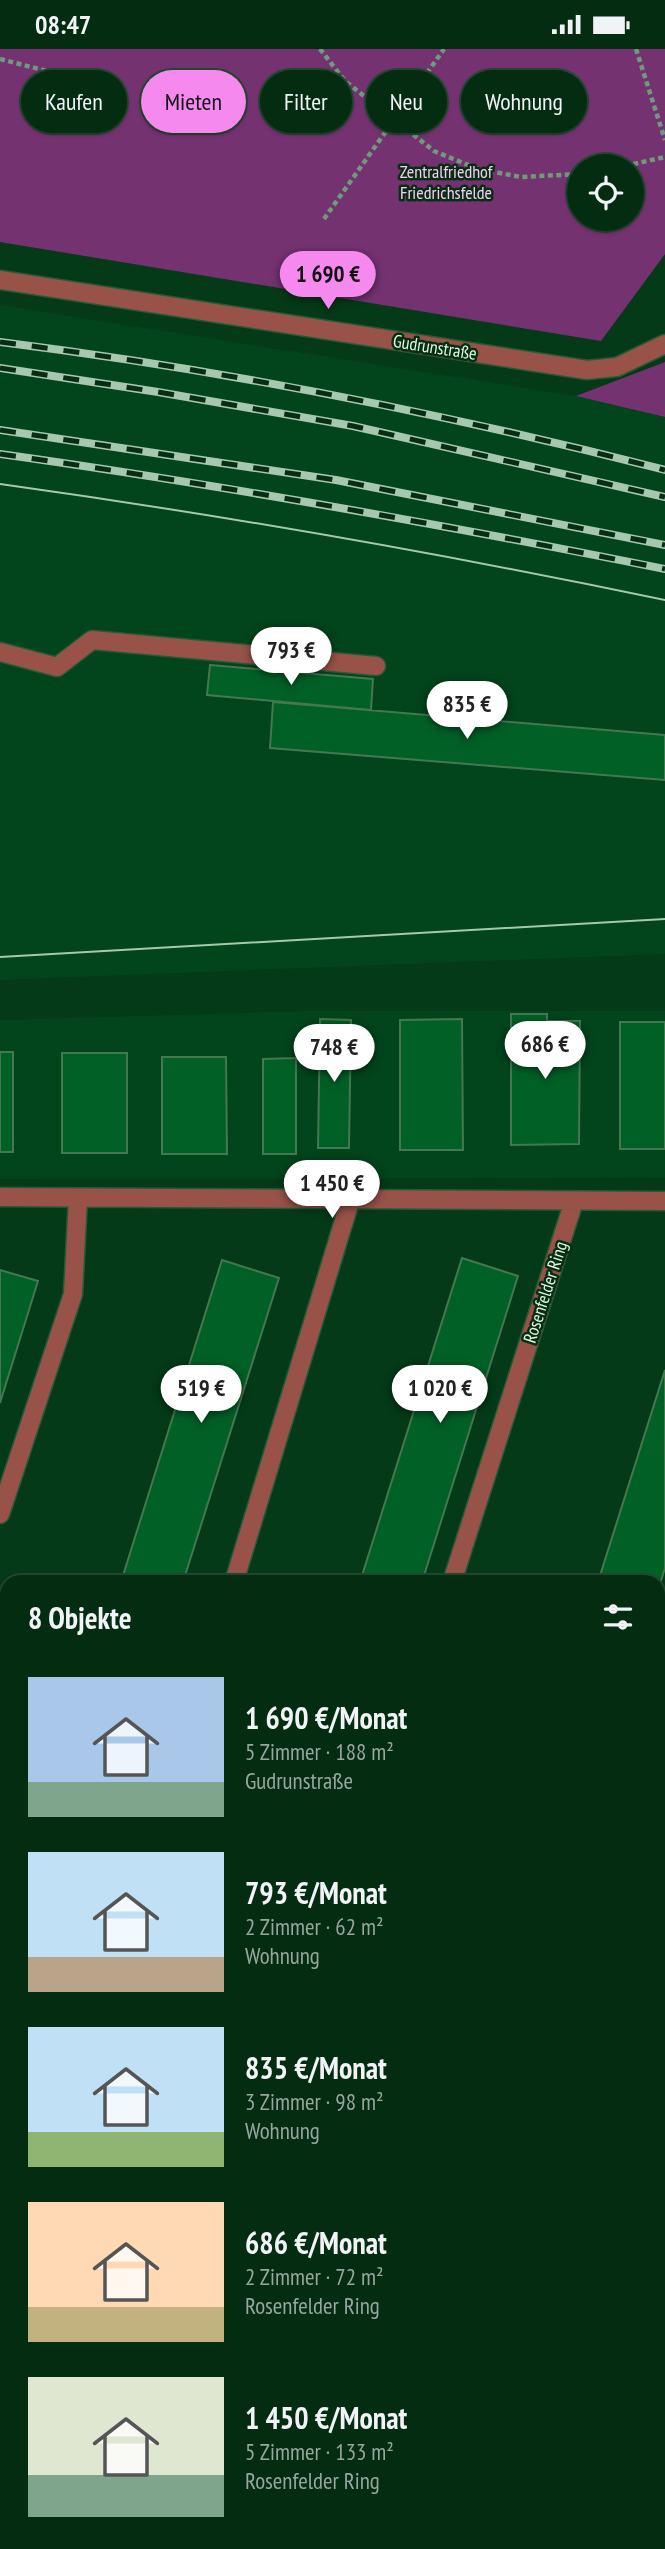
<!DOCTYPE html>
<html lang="de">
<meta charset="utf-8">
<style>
body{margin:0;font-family:"PT Sans Narrow",sans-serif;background:#11381f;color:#f1f3f6;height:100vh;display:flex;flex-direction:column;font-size:26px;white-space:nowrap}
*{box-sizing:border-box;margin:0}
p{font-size:23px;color:#97a79f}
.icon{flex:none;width:38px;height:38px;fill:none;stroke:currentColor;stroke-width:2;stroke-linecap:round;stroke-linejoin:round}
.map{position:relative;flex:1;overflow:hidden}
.sheet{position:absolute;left:0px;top:1526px;width:665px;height:975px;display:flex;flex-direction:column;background:#032c11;border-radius:21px 21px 0 0;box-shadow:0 2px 5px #0004,0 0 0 2px #244831}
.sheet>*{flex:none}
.banner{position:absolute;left:21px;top:21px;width:623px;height:63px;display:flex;gap:14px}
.fabs{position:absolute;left:567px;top:105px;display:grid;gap:14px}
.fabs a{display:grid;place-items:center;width:77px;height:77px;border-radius:50%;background:#032c11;box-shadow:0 2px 5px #0004,0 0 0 2px #244831;font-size:35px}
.price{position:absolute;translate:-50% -60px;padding:0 16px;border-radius:24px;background:#fff;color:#222;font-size:23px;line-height:46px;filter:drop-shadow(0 2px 4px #0008)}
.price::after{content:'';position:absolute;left:50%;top:42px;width:21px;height:16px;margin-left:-10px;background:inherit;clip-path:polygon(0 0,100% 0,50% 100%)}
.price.current{background:#f589ee;color:#111}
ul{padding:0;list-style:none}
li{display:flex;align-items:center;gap:21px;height:175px;padding:0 28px}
li span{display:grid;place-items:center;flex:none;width:196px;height:140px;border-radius:0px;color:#555}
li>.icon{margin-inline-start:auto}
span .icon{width:84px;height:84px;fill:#fffc;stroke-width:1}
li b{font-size:30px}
h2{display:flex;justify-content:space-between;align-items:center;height:84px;padding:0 28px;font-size:30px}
.tag{padding:0 24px;border-radius:32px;background:#032c11;box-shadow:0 2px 5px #0004,0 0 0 2px #244831;font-size:24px;line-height:63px}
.tag.current{background:#f589ee;color:#111}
.status{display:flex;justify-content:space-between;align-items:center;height:49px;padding:0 35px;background:#032c11;direction:ltr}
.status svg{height:19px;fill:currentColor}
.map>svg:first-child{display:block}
.built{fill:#02441b}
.green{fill:#743271;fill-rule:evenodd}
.building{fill:#006026;stroke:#457750;stroke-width:2}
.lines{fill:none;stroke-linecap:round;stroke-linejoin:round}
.minor-casing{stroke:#275937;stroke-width:21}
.path{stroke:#719a7d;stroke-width:4.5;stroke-dasharray:5 3.5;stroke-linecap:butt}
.minor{stroke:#985248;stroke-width:18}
.tram{stroke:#a6c8ae;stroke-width:2}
.rail-casing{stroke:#a6c8ae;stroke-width:8}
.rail{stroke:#072e13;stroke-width:5;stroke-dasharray:16;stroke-linecap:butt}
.labels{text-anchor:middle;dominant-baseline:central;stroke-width:5;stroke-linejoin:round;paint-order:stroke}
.park-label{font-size:18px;fill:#f8ccf4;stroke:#072e13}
.street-label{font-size:18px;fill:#def9e2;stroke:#072e13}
</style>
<div class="status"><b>08:47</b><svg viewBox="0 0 49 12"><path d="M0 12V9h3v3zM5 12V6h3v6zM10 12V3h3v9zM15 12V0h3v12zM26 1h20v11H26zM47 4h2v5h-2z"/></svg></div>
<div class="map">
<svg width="665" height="2500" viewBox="0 0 665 2500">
<rect width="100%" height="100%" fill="#043a17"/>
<!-- built -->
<path class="built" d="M0 256 576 347 665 368V905L0 931Z
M304 962H665V1129L0 1130V971Z
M658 1914 665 1916V2439L658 2437Z"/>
<!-- green -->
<path class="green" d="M0 0H665V205L601 292 0 193ZM579 117H632V170H579Z
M665 313V368L576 347Z
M0 1756H7V1830L0 1827Z
M658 1775 665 1776V1866L658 1863Z
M0 2137 7 2140V2221L0 2219Z"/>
<!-- building -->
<path class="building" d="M210 616 373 630 371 661 207 646Z
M273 653 665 686V731L270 699Z
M511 965H547V972H580L579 1095 511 1096Z
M320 970 351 971 349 1099H318Z
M462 970 463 1101H400V971Z
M620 973H665V1100H620Z
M0 1003H13V1103H0Z
M62 1004H127V1104H62Z
M162 1008H226L227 1105H162Z
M296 1009V1105H263V1010Z
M462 1209 518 1227 422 1533H360Z
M222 1211 279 1229 183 1533H121Z
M0 1221 38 1232 0 1354Z
M665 1321V1519L658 1541V1533H598Z
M658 1927 665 1929V1996L658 1993Z
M658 2062 665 2064V2130L658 2128Z
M0 2367 7 2370V2437L0 2435Z
M129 2494H321L319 2500H127Z
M428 2494H441L452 2497 451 2500H426Z"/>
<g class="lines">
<!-- minor casing -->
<g class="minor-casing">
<path id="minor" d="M0 231 587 321 617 318 665 295
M0 603 57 618 92 591 376 617
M0 1148 665 1152
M0 1465 73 1245 78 1149
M234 1533 350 1152
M452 1533 574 1152
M658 1624 665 1601
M0 1870 7 1872
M658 1891 665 1894
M0 2283 7 2286
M619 2494 637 2500"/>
</g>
<!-- path -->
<path class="path" d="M320 0 345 32 434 102 478 120 521 128 579 125
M636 0 665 91
M0 10 82 31
M625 117 665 108
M324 170 444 0
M0 1804H7
M658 1836 665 1837
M529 2494 547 2500
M83 2500 85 2494
M342 2500 344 2494"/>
<!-- minor -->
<use href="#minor" class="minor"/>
<!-- tram -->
<path class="tram" d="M0 435C223 466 444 505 665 551
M0 908 665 870"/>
<!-- rail casing -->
<g class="rail-casing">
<path id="rail" d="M0 293C224 321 447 365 665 421
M0 319 158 343 353 377 665 448
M0 381 336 431 665 496
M0 405C223 436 444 476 665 520"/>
</g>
<!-- rail -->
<use href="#rail" class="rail"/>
</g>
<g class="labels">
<!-- park labels -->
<g class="park-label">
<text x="446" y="122">Zentralfriedhof<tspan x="446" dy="21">Friedrichsfelde</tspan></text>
</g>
<!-- street labels -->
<g class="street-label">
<text transform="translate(435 298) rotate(9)">Gudrunstraße</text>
<text transform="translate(545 1243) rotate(-72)">Rosenfelder Ring</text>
</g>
</g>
</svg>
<div class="fabs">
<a><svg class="icon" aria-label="locate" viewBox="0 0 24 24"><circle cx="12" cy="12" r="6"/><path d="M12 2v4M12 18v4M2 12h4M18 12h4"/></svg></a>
</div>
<b class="price current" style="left:328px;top:262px">1 690 €</b>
<b class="price" style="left:291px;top:638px">793 €</b>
<b class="price" style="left:467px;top:692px">835 €</b>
<b class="price" style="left:545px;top:1032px">686 €</b>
<b class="price" style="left:334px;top:1035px">748 €</b>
<b class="price" style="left:332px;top:1171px">1 450 €</b>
<b class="price" style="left:201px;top:1376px">519 €</b>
<b class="price" style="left:440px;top:1376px">1 020 €</b>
<div class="banner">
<a class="tag">Kaufen</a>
<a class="tag current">Mieten</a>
<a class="tag">Filter</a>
<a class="tag">Neu</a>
<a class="tag">Wohnung</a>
</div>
<section class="sheet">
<h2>8 Objekte<svg class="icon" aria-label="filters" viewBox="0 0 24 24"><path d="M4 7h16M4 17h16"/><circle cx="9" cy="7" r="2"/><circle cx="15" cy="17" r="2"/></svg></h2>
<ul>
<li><span style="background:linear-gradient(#a9c7e8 75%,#7fa58c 0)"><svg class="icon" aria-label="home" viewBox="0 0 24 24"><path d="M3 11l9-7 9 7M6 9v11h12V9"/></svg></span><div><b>1 690 €/Monat</b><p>5 Zimmer · 188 m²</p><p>Gudrunstraße</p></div></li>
<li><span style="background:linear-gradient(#bfe0f5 75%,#b9a48a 0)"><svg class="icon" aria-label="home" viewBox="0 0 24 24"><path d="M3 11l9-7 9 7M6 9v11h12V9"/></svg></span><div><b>793 €/Monat</b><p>2 Zimmer · 62 m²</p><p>Wohnung</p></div></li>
<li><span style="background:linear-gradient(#bfe0f5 75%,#8fb573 0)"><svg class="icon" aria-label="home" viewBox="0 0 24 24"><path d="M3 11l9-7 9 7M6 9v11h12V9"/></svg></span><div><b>835 €/Monat</b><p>3 Zimmer · 98 m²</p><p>Wohnung</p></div></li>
<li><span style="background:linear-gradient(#ffd9b3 75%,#c2b280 0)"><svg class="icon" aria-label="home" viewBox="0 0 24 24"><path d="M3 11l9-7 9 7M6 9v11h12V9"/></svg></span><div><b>686 €/Monat</b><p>2 Zimmer · 72 m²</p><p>Rosenfelder Ring</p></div></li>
<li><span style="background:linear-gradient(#dfe7d0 70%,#7fa58c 0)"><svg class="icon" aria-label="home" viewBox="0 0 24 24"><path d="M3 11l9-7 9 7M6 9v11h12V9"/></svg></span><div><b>1 450 €/Monat</b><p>5 Zimmer · 133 m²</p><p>Rosenfelder Ring</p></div></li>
</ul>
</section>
</div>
